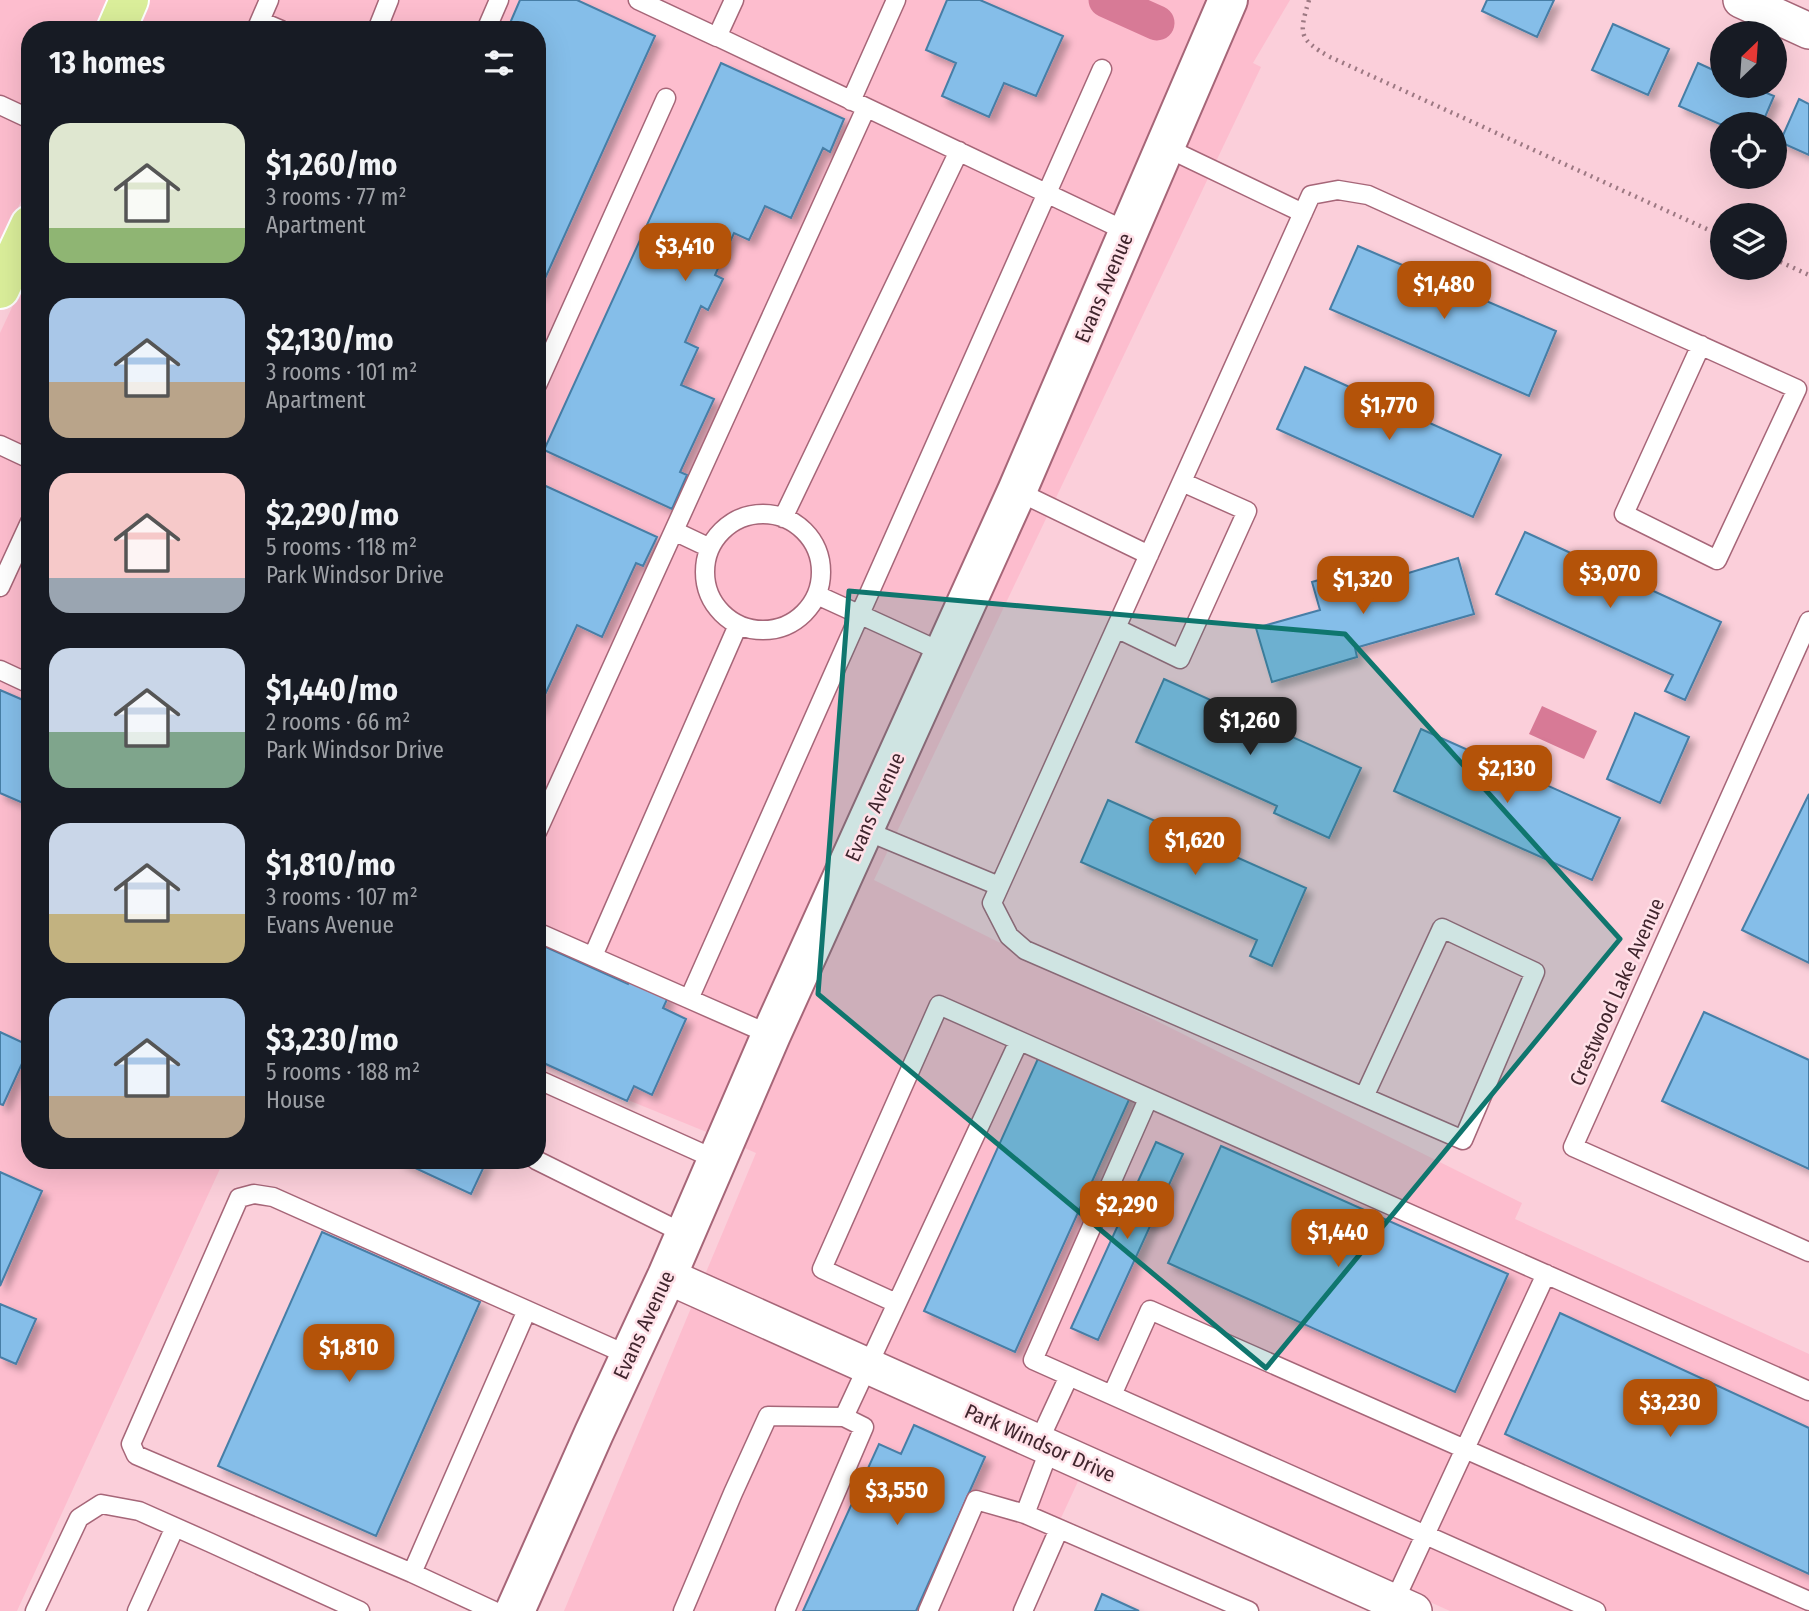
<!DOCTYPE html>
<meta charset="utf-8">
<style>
body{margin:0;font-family:"Fira Sans Condensed",sans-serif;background:#242831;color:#f1f3f6;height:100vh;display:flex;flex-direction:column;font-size:26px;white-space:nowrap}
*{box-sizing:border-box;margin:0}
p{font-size:23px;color:#9ea1a6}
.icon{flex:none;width:38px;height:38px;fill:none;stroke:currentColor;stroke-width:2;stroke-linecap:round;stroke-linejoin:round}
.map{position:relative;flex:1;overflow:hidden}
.drawer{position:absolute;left:21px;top:21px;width:525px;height:1148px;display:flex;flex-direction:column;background:#171b24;border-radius:28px;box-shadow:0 7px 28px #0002}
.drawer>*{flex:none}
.needle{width:46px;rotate:25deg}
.tools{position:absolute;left:1710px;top:21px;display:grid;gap:14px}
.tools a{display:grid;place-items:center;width:77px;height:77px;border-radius:50%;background:#171b24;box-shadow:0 7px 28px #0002;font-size:35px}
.price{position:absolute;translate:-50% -60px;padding:0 16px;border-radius:14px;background:#b45309;color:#fff;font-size:23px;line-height:46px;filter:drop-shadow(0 2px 4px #0008)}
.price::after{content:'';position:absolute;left:50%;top:42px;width:21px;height:16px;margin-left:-10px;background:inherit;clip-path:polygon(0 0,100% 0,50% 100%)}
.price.active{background:#222;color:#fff}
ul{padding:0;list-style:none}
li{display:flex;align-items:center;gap:21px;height:175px;padding:0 28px}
li span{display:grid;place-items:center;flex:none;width:196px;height:140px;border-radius:21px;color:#555}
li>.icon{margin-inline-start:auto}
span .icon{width:84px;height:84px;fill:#fffc;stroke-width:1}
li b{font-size:30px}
h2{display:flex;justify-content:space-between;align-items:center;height:84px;padding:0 28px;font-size:30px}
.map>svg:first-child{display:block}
.built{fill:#fdbdce}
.water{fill:#d77a96}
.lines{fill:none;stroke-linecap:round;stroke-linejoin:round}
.canal{stroke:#d77a96;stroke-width:35}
.building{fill:#85bee9;stroke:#467ea6;stroke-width:2;filter:url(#shadow)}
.service-casing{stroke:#a66678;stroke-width:21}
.minor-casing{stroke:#a66678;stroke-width:38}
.tertiary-casing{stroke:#a66678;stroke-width:42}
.primary-casing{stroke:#fff;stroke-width:42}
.path{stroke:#9c7882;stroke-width:4.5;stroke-dasharray:2 5;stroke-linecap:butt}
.service{stroke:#fff;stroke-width:18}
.minor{stroke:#fff;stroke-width:35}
.tertiary{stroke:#fff;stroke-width:38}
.primary{stroke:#daee9a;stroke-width:38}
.marked{fill:#0f766e;fill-opacity:0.2;stroke:#0f766e;stroke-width:5;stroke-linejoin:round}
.labels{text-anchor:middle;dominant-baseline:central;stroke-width:5;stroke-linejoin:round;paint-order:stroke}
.street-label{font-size:21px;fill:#40252d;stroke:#ffe1e8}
</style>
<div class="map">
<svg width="1809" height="1611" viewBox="0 0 1809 1611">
<defs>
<filter id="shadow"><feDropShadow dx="6" dy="6" stdDeviation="3.5" flood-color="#0004"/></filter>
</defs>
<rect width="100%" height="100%" fill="#fbcfda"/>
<!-- built -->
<path class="built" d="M0 0H109L96 30H30V181L0 248Z
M148 0H1208L1001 484 709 1133 537 1063V30H135Z
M1248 0H1290L1253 63 1261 67 874 880 1522 1203 1515 1219 1809 1354V1611H1450L1092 1451 1018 1611H564L756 1153 742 1147 788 1042 1034 498Z
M30 269V1160H224L17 1611H0V333Z"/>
<!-- water -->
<path class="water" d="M1542 706 1597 731 1584 759 1529 734Z"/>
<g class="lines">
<!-- canal -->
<path class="canal" d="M1106 0 1157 23"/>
</g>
<!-- building -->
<path class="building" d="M520 0H577L655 36 537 296V30H507Z
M947 0H980L1063 36 1036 96 1004 83 989 117 942 96 956 63 926 50Z
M1487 0H1554L1537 37 1482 11Z
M1613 24 1669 49 1648 95 1592 70Z
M721 63 844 119 830 152 823 148 791 218 765 206 749 240 734 233 715 275 723 279 708 310 701 306 685 342 698 348 681 385 714 399 680 472 687 475 672 509 544 450Z
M1698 63 1722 74V86H1750L1774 96 1762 124 1722 125 1679 106Z
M1799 99 1809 104V155L1780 142Z
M1358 246 1556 331 1529 396 1330 309Z
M1305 367 1501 455 1473 517 1277 429Z
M537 482 657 537 643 566 636 563 602 637 577 625 537 712Z
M1525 532 1721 622 1685 700 1665 691 1673 675 1496 594Z
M1458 558 1474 614 1355 648 1357 657 1272 682 1256 628 1320 610 1312 582 1377 563 1382 581Z
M1164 679 1361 768 1329 838 1274 813 1277 806 1136 742Z
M0 690 30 703V806L0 793Z
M1635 713 1689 737 1660 803 1607 779Z
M1421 729 1620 818 1592 880 1394 791Z
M1809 794V963L1742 930Z
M1108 800 1306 888 1272 966 1250 956 1257 940 1081 862Z
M537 943 628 984 632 977 669 995 663 1008 686 1019 652 1095 634 1086 627 1101 537 1060Z
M1704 1012 1809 1060V1169L1662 1101Z
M0 1032 30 1046 3 1105 0 1104Z
M1041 1052 1132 1093 1015 1352 924 1311Z
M1156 1142 1183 1154 1098 1340 1071 1328Z
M1221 1146 1508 1274 1455 1392 1168 1263Z
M398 1160H487L471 1194Z
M0 1172 42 1191 0 1286Z
M322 1232 480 1302 376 1536 218 1466Z
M0 1304 36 1319 16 1364 0 1357Z
M1560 1313 1809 1428V1574L1505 1434Z
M914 1425 985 1457 916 1611H803L879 1444 901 1454Z
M1102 1594 1139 1611H1095Z"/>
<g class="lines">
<!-- service casing -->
<g class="service-casing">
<path id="service" d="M638 0 717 37 734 0
M260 21 281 30
M256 30 269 0
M377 30 389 0
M486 30 499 0
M716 36 1128 232
M851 101 896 0
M0 105 30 119
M1165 147 1303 213
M537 385 666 98
M0 445 30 459
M1017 491 1149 555
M705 572a58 58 0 1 1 116 0a58 58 0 1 1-116 0Z
M783 518 959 151
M674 531 710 548
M0 587 30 522
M817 595 944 653
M1809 621 1573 1147 1809 1252
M1116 628 1180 659 1247 511 1182 482
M0 670 30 684
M864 830 999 886
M537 832 866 108
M537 932 689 999
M593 956 738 625
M771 1035 689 999 1102 69
M537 1079 717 1160
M1364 1097 1442 928 1535 972 1463 1140 1025 950 1009 936 992 903 1311 195 1338 190 1368 195 1797 389 1717 560 1624 514 1701 345
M1148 1099 1033 1360 1596 1611
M536 1160 685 1234
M896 1303 822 1269 939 1005 1809 1391
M1112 1395 1150 1310 1809 1601
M844 1417 1019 1041
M1038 1443 1069 1376
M1050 1448 1025 1514 1249 1611
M412 1573 527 1310
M1394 1602 1546 1274
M35 1611 79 1518 101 1504 139 1511 211 1543 360 1611
M137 1611 175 1527
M494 1611 412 1573 136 1455 131 1444 239 1198 254 1194 273 1197 630 1356
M683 1611 733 1493 768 1416 844 1417 864 1427 785 1611
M928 1611 976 1500 1025 1514
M1023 1611 1059 1529"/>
</g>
<!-- minor casing -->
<g class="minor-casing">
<path id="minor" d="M1741 0 1809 31
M667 1276 1414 1611"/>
</g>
<!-- tertiary casing -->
<g class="tertiary-casing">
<path id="tertiary" d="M515 1611 594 1433 667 1276 771 1035 1017 491 1228 0"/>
</g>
<!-- primary casing -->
<g class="primary-casing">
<path id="primary" d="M116 30 129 0
M0 289 30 225"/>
</g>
<!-- path -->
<path class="path" d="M1309 0C1299 34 1298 39 1330 57L1722 236
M1774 259 1809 275"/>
<!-- service -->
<use href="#service" class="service"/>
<!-- minor -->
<use href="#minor" class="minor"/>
<!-- tertiary -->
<use href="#tertiary" class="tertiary"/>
<!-- primary -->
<use href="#primary" class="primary"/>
</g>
<!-- marked area -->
<path class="marked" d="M849 591 1345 634 1620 939 1266 1368 818 994Z"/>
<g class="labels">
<!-- street labels -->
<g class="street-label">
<text transform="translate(1104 288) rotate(-67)">Evans Avenue</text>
<text transform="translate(875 807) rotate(-66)">Evans Avenue</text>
<text transform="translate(1617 992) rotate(-66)">Crestwood Lake Avenue</text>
<text transform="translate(644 1325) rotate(-65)">Evans Avenue</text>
<text transform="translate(1040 1443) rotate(24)">Park Windsor Drive</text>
</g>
</g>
</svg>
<div class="tools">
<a><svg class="needle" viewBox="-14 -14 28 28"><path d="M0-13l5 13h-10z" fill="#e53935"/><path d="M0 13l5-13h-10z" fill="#9ea1a6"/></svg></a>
<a><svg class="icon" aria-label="locate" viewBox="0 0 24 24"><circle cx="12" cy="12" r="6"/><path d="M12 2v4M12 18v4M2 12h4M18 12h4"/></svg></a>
<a><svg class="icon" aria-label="layers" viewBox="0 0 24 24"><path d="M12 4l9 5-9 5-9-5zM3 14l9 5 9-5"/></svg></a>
</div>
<b class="price" style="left:685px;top:283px">$3,410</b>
<b class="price" style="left:1444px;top:321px">$1,480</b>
<b class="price" style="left:1389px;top:442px">$1,770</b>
<b class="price" style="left:1610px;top:610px">$3,070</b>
<b class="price" style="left:1363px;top:616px">$1,320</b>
<b class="price active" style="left:1250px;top:757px">$1,260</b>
<b class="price" style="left:1507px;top:805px">$2,130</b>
<b class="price" style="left:1195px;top:877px">$1,620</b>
<b class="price" style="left:1127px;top:1241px">$2,290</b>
<b class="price" style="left:1338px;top:1269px">$1,440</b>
<b class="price" style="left:349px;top:1384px">$1,810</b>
<b class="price" style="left:1670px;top:1439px">$3,230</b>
<b class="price" style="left:897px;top:1527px">$3,550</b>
<section class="drawer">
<h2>13 homes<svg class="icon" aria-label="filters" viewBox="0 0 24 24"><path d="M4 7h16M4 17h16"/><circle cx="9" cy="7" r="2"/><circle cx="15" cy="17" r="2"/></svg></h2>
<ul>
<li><span style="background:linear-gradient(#dfe7d0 75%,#8fb573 0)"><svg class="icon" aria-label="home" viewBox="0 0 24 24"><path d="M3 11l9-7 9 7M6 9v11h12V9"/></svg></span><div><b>$1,260/mo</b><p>3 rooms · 77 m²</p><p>Apartment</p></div></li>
<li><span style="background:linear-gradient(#a9c7e8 60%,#b9a48a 0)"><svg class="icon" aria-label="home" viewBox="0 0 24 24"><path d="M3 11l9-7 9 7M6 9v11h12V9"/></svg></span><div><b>$2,130/mo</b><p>3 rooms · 101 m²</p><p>Apartment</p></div></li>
<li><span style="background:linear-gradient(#f6c9c9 75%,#9aa5b1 0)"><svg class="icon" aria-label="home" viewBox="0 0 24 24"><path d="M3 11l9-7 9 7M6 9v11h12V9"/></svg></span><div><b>$2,290/mo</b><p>5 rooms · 118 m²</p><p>Park Windsor Drive</p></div></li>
<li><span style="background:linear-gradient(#c9d6e8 60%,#7fa58c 0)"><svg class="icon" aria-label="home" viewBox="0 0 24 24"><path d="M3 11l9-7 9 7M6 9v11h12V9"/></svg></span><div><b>$1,440/mo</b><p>2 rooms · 66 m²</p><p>Park Windsor Drive</p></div></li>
<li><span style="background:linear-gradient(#c9d6e8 65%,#c2b280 0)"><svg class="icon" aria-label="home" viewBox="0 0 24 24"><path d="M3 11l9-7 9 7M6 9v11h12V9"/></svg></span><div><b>$1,810/mo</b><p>3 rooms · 107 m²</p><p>Evans Avenue</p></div></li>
<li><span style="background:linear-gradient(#a9c7e8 70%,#b9a48a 0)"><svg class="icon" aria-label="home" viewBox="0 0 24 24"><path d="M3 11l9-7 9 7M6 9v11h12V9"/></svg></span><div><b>$3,230/mo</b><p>5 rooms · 188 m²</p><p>House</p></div></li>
</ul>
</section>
</div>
